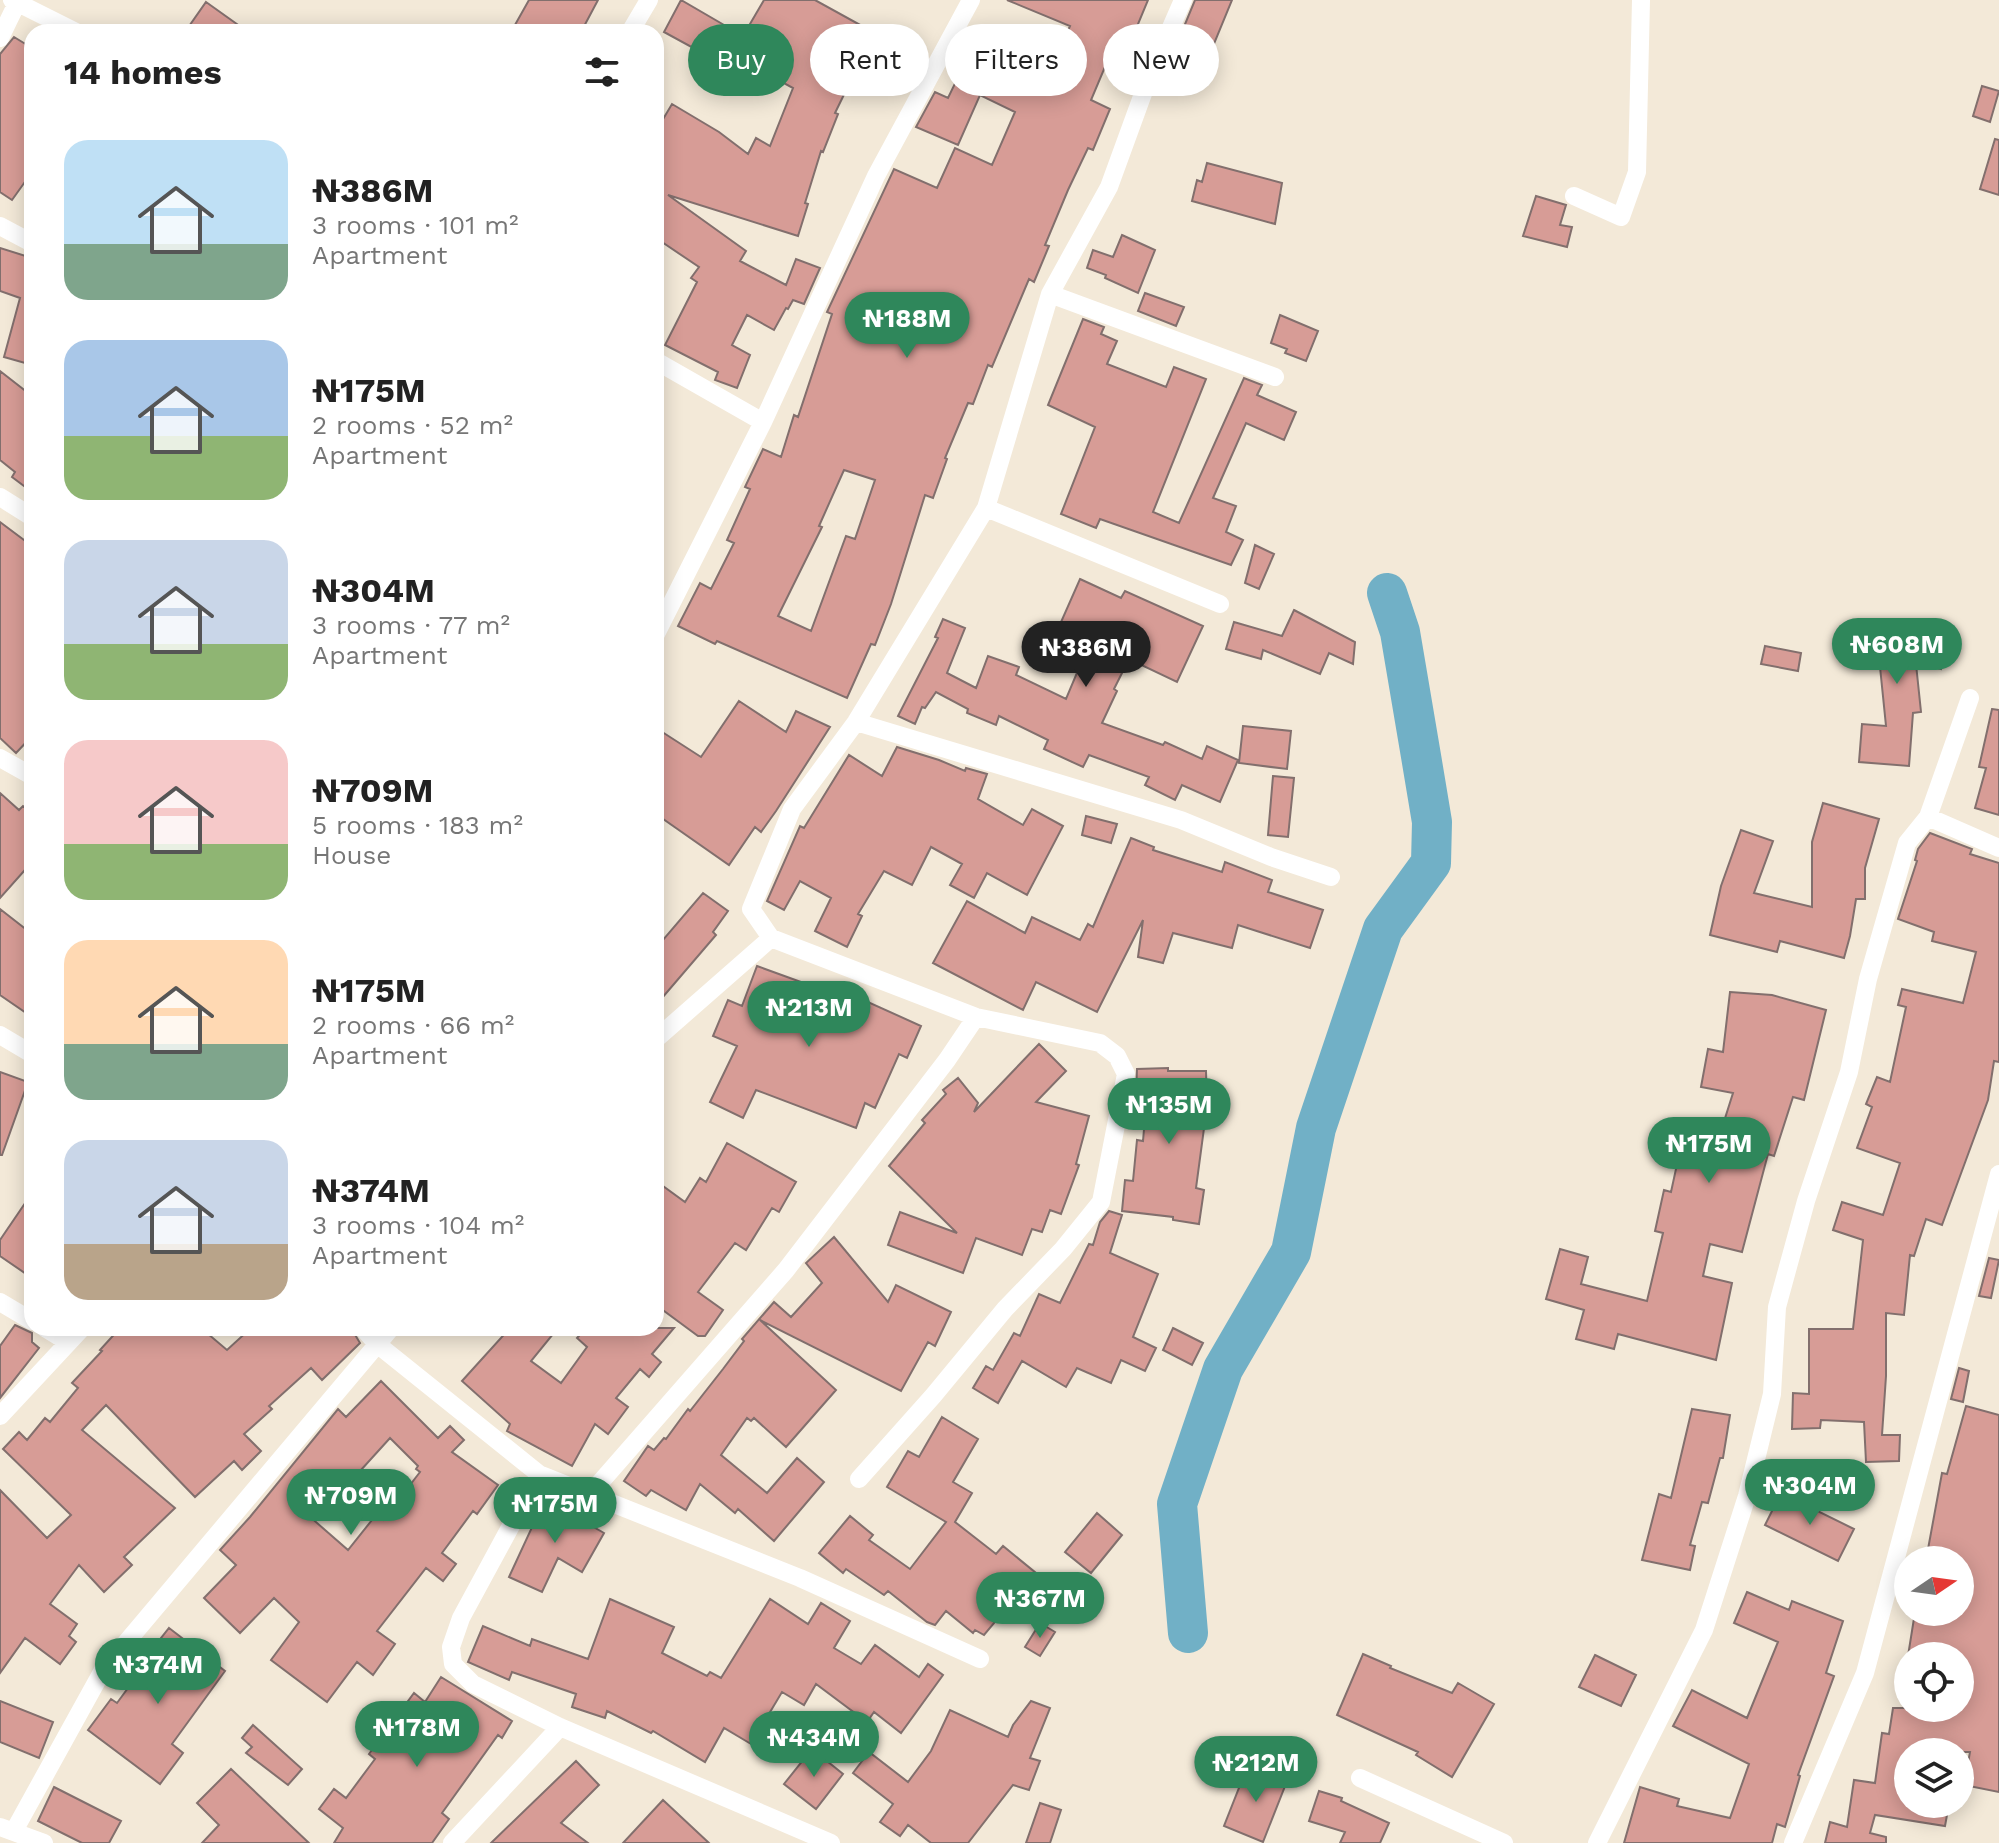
<!DOCTYPE html>
<meta charset="utf-8">
<style>
body{margin:0;font-family:"Work Sans",sans-serif;background:#f2f2f2;color:#222;height:100vh;display:flex;flex-direction:column;font-size:30px;white-space:nowrap}
*{box-sizing:border-box;margin:0}
p{font-size:26px;color:#767676}
.icon{flex:none;width:44px;height:44px;fill:none;stroke:currentColor;stroke-width:2;stroke-linecap:round;stroke-linejoin:round}
.map{position:relative;flex:1;overflow:hidden}
.details{position:absolute;left:24px;top:24px;width:640px;height:1312px;display:flex;flex-direction:column;background:#fff;border-radius:24px;box-shadow:0 4px 20px #0003}
.details>*{flex:none}
.hud{position:absolute;left:688px;top:24px;width:760px;height:72px;display:flex;gap:16px}
.needle{width:52px;rotate:77deg}
.controls{position:absolute;left:1894px;top:1546px;display:grid;gap:16px}
.controls a{display:grid;place-items:center;width:80px;height:80px;border-radius:50%;background:#fff;box-shadow:0 4px 20px #0003;font-size:40px}
.price{position:absolute;translate:-50% -68px;padding:0 18px;border-radius:28px;background:#2f875b;color:#fff;font-size:26px;line-height:52px;filter:drop-shadow(0 2px 4px #0008)}
.price::after{content:'';position:absolute;left:50%;top:48px;width:24px;height:18px;margin-left:-12px;background:inherit;clip-path:polygon(0 0,100% 0,50% 100%)}
.price.on{background:#222;color:#fff}
ul{padding:0;list-style:none}
li{display:flex;align-items:center;gap:24px;height:200px;padding:0 40px}
li span{display:grid;place-items:center;flex:none;width:224px;height:160px;border-radius:24px;color:#555}
li>.icon{margin-inline-start:auto}
span .icon{width:96px;height:96px;fill:#fffc;stroke-width:1}
li b{font-size:34px}
h2{display:flex;justify-content:space-between;align-items:center;height:96px;padding:0 40px;font-size:34px}
.tag{padding:0 28px;border-radius:36px;background:#fff;box-shadow:0 4px 20px #0003;font-size:28px;line-height:72px}
.tag.on{background:#2f875b;color:#fff}
.map>svg:first-child{display:block}
.lines{fill:none;stroke-linecap:round;stroke-linejoin:round}
.river{stroke:#71b0c6;stroke-width:40}
.building{fill:#d79c96;stroke:#826f6d;stroke-width:2;fill-rule:evenodd}
.street{stroke:#fff;stroke-width:18}
</style>
<div class="map">
<svg width="1999" height="1843" viewBox="0 0 1999 1843">
<rect width="100%" height="100%" fill="#f3e9d8"/>
<g class="lines">
<!-- river -->
<path class="river" d="M1188 1633 1177 1504 1223 1369 1291 1252 1316 1128 1383 929 1431 863 1432 822 1421 756 1400 632 1387 593"/>
</g>
<!-- building -->
<path class="building" d="M529 0H598L581 32H511Z
M681 0 743 36 764 0H815L882 37 864 72 857 68 835 113 838 114 823 152 821 151 805 203 808 204 798 236 668 195 746 251 740 261 786 285 796 259 820 268 804 304 793 300 788 309 786 308 774 330 747 315 732 345 750 355 737 388 715 380 718 372 665 345 697 282 691 278 699 267 656 238V131L672 104 719 132 748 154 756 138 770 146 793 88 734 56 728 67 664 32Z
M1007 0H1148L1131 41 1118 36 1091 100 1110 109 1093 150 1088 148 1068 190 1045 245 1049 246 1034 282 1029 279 992 367 988 365 973 404 968 403 945 458 947 459 933 498 925 495 891 604 875 645 871 644 847 698 717 641 715 644 678 626 700 583 711 589 734 543 727 540 750 489 745 487 763 449 781 457 794 415 798 417 832 314 827 312 894 169 937 188 955 148 992 165 1015 112 980 95 958 145 916 127 935 92 948 98 979 34 1051 70 1070 26ZM844 470 875 480 855 539 846 536 811 631 778 616 822 527 819 526Z
M1195 0H1232L1202 73 1171 58Z
M206 2 248 32H185Z
M14 37 32 48V172L12 200 0 192V54Z
M1982 86 1999 91 1990 122 1973 116Z
M1995 139 1999 140V195L1980 189Z
M1207 163 1282 183 1275 224 1192 201 1197 180 1202 182Z
M1536 196 1566 205 1560 225 1572 227 1567 247 1523 236Z
M1122 235 1155 250 1138 293 1105 278 1106 275 1087 268 1093 250 1113 257Z
M0 248 32 258V365L4 357 20 298 0 291Z
M1145 293 1184 307 1176 326 1138 311Z
M1280 315 1318 331 1306 361 1285 353 1287 349 1271 343Z
M1083 319 1104 327 1101 334 1117 341 1107 364 1166 387 1174 367 1206 379 1153 512 1179 523 1244 378 1262 385 1257 395 1296 412 1284 440 1246 423 1213 498 1236 506 1226 532 1243 540 1231 565 1100 519 1096 528 1061 514 1095 427 1048 405Z
M0 371 32 396V492L12 477 15 472 0 460Z
M0 522 32 546V736L16 753 0 738Z
M1255 545 1274 554 1259 589 1245 583Z
M1080 579 1121 598 1125 591 1203 626 1177 682 1129 659 1114 689 1117 691 1102 723 1163 745 1165 742 1202 759 1207 746 1238 760 1220 802 1182 785 1175 800 1145 785 1149 777 1089 755 1083 767 1044 749 1048 740 999 716 996 725 967 713 968 709 936 692 925 708 922 707 915 724 898 716 938 638 935 637 943 619 965 628 947 673 976 688 988 656 1019 667 1016 675 1066 699 1082 661 1050 647Z
M1294 610 1355 642 1353 664 1329 653 1320 674 1263 650 1261 659 1226 649 1234 622 1282 636Z
M1899 623 1948 633 1941 669 1916 664 1921 712 1913 713 1909 766 1859 762 1862 724 1886 726 1879 657 1851 659 1849 633 1897 630Z
M1765 646 1801 653 1798 671 1761 664Z
M739 701 786 732 796 711 830 727 776 811 761 832 755 827 729 865 656 814V728L701 757Z
M1992 709 1999 710V815L1975 808 1986 768 1979 767Z
M1243 726 1291 731 1287 769 1239 763Z
M897 747 939 760 965 771 966 768 987 774 978 799 1023 825 1032 809 1063 826 1027 895 987 873 974 898 950 885 962 864 931 847 912 885 884 871 858 914 862 916 847 947 815 931 831 898 800 881 784 910 767 901 800 826 804 828 849 755 882 776Z
M1273 776 1294 778 1288 837 1268 835Z
M0 793 19 810 23 806 32 814V862L0 898Z
M1823 803 1879 819 1865 868V899H1856L1850 936 1844 958 1780 941 1777 952 1710 935 1721 886 1741 830 1773 841 1754 893 1812 907V842Z
M1086 816 1117 824 1111 843 1082 835Z
M1930 833 1972 849 1970 854 1999 863V1062L1994 1061 1988 1100 1942 1225 1926 1219 1914 1256 1910 1255 1904 1315 1886 1313V1376L1882 1435H1900L1899 1461 1866 1462 1864 1422 1821 1420 1820 1428 1792 1429 1793 1393 1809 1394V1329H1853L1863 1240 1833 1230 1842 1202 1883 1215 1900 1163 1857 1148 1872 1107 1866 1104 1877 1077 1890 1082 1906 1007 1898 1005 1902 989 1963 1003 1976 952 1932 941 1934 932 1898 919 1917 861 1915 860 1918 849Z
M1131 838 1154 847 1153 850 1222 872 1225 862 1272 880 1268 892 1323 910 1310 948 1238 925 1232 948 1173 933 1163 963 1138 957 1143 920 1097 1012 1036 982 1023 1010 933 963 967 901 1025 933 1032 917 1080 940 1088 924 1093 927Z
M703 893 728 911 713 932 716 935 656 1005V948Z
M0 909 32 934V1017L0 995Z
M757 966 845 998 848 993 921 1026 907 1058 899 1054 875 1108 865 1103 856 1128 756 1090 743 1118 710 1102 737 1046 713 1036 728 1000 742 1006Z
M1730 992 1772 995 1826 1010 1804 1100 1793 1097 1774 1156 1768 1154 1742 1252 1710 1244 1703 1276 1732 1283 1716 1360 1618 1334 1614 1349 1576 1339 1584 1310 1546 1299 1560 1249 1588 1257 1581 1284 1647 1301 1663 1233 1655 1231 1664 1190 1671 1192 1681 1146 1714 1153 1733 1093 1701 1087 1708 1049 1723 1052Z
M1039 1044 1066 1071 1036 1102 1089 1116 1076 1164 1079 1165 1061 1214 1050 1210 1042 1232 1032 1229 1022 1255 976 1238 963 1273 888 1245 900 1212 957 1233 889 1166 925 1123 922 1120 946 1094 943 1090 958 1078 978 1103 974 1112Z
M1168 1068V1071H1206L1207 1106 1196 1188 1204 1190 1199 1224 1173 1220V1217L1122 1211 1125 1180 1133 1181 1137 1140 1143 1141 1147 1094 1136 1095 1137 1069Z
M0 1072 28 1082 2 1155H0Z
M727 1143 796 1182 779 1212 772 1208 746 1250 735 1243 698 1292 723 1310 705 1336H698L656 1305V1181L685 1202 700 1178 706 1182Z
M32 1193V1278L0 1256V1240Z
M1109 1211 1122 1215 1110 1253 1158 1274 1133 1337 1156 1348 1145 1371 1121 1360 1111 1383 1077 1368 1066 1387 1022 1361 998 1403 973 1388 986 1366 993 1370 1014 1333 1020 1336 1039 1294 1060 1303 1089 1244 1093 1245 1100 1222Z
M834 1237 888 1302 896 1285 951 1312 935 1346 928 1342 901 1391 760 1320 836 1390 786 1447 754 1418 751 1421 747 1418 721 1455 767 1493 797 1458 824 1482 774 1541 738 1509 735 1513 700 1484 686 1510 651 1490 646 1496 624 1481 648 1446 654 1450 664 1438 666 1439 688 1409 690 1411 723 1369 744 1341 742 1339 774 1302 791 1317 822 1283 806 1263Z
M1989 1258 1999 1260 1991 1298 1979 1296Z
M15 1325 32 1333V1342L39 1348 0 1398V1346Z
M120 1328H201L227 1350 251 1328H351L360 1343 322 1380 311 1368 269 1406 272 1409 244 1434 261 1451 242 1470 234 1461 195 1497 106 1405 82 1430 175 1508 124 1557 132 1565 104 1592 79 1565 50 1604 77 1624 69 1636 76 1642 60 1664 25 1638 0 1673V1490L47 1538 71 1515 3 1449 19 1432 27 1440 45 1418 50 1422 78 1388 72 1383 102 1351 100 1350Z
M510 1328H558L531 1361 561 1383 587 1347 577 1338 586 1328H674L652 1354 661 1362 649 1377 640 1369 616 1398 628 1407 608 1434 595 1424 572 1466 507 1431 510 1424 462 1381Z
M1173 1328 1203 1343 1192 1365 1163 1350Z
M1959 1368 1969 1371 1963 1402 1951 1399Z
M381 1381 438 1438 450 1426 464 1440 452 1452 498 1485 477 1514 473 1511 442 1553 456 1564 443 1581 426 1568 377 1631 395 1644 373 1675 357 1662 327 1702 271 1660 299 1622 274 1598 240 1633 204 1598 236 1565 220 1550 250 1517 338 1409 346 1417ZM390 1438 418 1466 416 1469 420 1472 383 1520 376 1515 348 1550 309 1516 333 1488 347 1501 359 1488 351 1481Z
M1966 1406 1999 1415V1792L1964 1785 1970 1752H1908V1804H1949L1945 1826 1875 1815 1870 1833 1886 1837V1843H1825L1830 1822 1847 1827 1854 1780 1875 1783 1882 1733 1889 1734 1893 1708H1960V1656H1908L1915 1612H1960V1560H1926L1942 1473 1947 1474Z
M1692 1409 1730 1415 1723 1458H1720L1708 1503 1702 1502 1690 1545 1695 1546 1690 1570 1642 1560 1659 1494 1671 1498Z
M942 1417 978 1439 953 1482 972 1493 955 1522 996 1554 1003 1546 1036 1573 984 1635 975 1630 973 1633 946 1611 935 1625 927 1622 888 1591 884 1595 846 1569 843 1573 819 1553 850 1516 873 1535 869 1540 910 1569 946 1522 887 1487 908 1451 919 1457Z
M1781 1493 1854 1529 1838 1561 1765 1525Z
M546 1497 579 1512 576 1517 604 1533 582 1572 558 1558 542 1592 509 1577Z
M1097 1513 1122 1535 1091 1573 1065 1552Z
M1747 1592 1789 1610 1792 1601 1843 1621 1826 1673 1834 1676 1798 1775 1800 1776 1785 1827 1777 1824 1772 1843H1624L1640 1787 1679 1799 1677 1806 1730 1818 1749 1764 1673 1726 1692 1690 1747 1718 1778 1642 1734 1623Z
M610 1599 674 1627 662 1653 707 1676 710 1672 721 1678 770 1599 808 1624 821 1603 850 1621 834 1648 861 1664 875 1645 919 1677 928 1664 943 1675 901 1733 874 1712 867 1722 816 1684 804 1705 782 1692 751 1744 724 1728 705 1762 653 1731 651 1733 607 1711 605 1718 572 1707 576 1694 512 1672 509 1680 468 1662 483 1626 530 1646 532 1639 588 1659Z
M1040 1623 1055 1632 1040 1656 1025 1647Z
M169 1628 225 1671 172 1744 183 1753 160 1784 88 1730 111 1699 117 1703 153 1654 150 1652Z
M1363 1654 1391 1666 1390 1668 1452 1693 1458 1683 1494 1704 1452 1777 1416 1755 1418 1752 1337 1715Z
M1595 1655 1636 1675 1621 1706 1579 1687Z
M441 1677 512 1721 502 1738 498 1735 442 1813 449 1819 432 1843H334L343 1828 319 1809 334 1789 346 1798 375 1759 369 1754 414 1693 425 1702Z
M0 1701 53 1722 39 1758 0 1742Z
M1031 1701 1050 1708 1030 1758 1040 1761 1029 1790 1013 1785 968 1843H931L908 1825 900 1836 880 1822 893 1804 853 1773 869 1752 908 1782 931 1751 950 1710 1008 1737 1013 1725Z
M253 1725 302 1769 288 1785 246 1753 252 1747 242 1738Z
M812 1749 843 1774 816 1809 784 1784Z
M576 1761 599 1785 561 1823 588 1843H491Z
M1248 1765 1287 1781 1263 1842 1224 1826Z
M231 1769 309 1843H202L219 1825 197 1803Z
M54 1787 121 1821 109 1843H82L38 1821Z
M1319 1791 1342 1798 1341 1801 1389 1823 1380 1843H1340L1345 1832 1309 1821Z
M663 1800 709 1843H623Z
M1040 1803 1061 1810 1050 1843H1026Z"/>
<g class="lines">
<!-- street -->
<path class="street" d="M12 0 76 32
M630 32 649 0
M0 38 17 3
M1574 196 1621 217 1637 172 1641 0
M0 226 32 243
M1050 294 1275 377
M656 361 763 422
M0 497 32 517
M986 508 1220 604
M656 634 763 422 876 176 971 0
M856 722 1181 820 1271 857 1331 877
M0 758 32 776
M1928 817 1999 848
M0 1035 32 1054
M656 1039 771 938
M0 1302 32 1321
M45 1328 68 1342
M363 1328 377 1344 539 1474 800 1578 980 1659
M0 1416 82 1328
M539 1474 461 1618 451 1647 453 1664 473 1684 560 1727 831 1843
M859 1479 933 1396 1005 1309 1063 1249 1101 1202 1126 1074 1117 1056 1100 1043 976 1017 771 938 751 909 792 809 856 722 986 508 1050 294 1109 187 1148 80 1183 0
M591 1493 786 1270 947 1060 976 1017
M1360 1778 1504 1843
M0 1827 44 1843
M14 1831 103 1670 391 1328
M452 1843 560 1727
M1597 1843 1704 1630 1747 1496 1772 1394 1777 1307 1806 1201 1849 1072 1868 979 1907 843 1928 817 1970 698
M1793 1843 1865 1673 1999 1174"/>
</g>
</svg>
<div class="controls">
<a><svg class="needle" viewBox="-14 -14 28 28"><path d="M0-13l5 13h-10z" fill="#e53935"/><path d="M0 13l5-13h-10z" fill="#767676"/></svg></a>
<a><svg class="icon" aria-label="locate" viewBox="0 0 24 24"><circle cx="12" cy="12" r="6"/><path d="M12 2v4M12 18v4M2 12h4M18 12h4"/></svg></a>
<a><svg class="icon" aria-label="layers" viewBox="0 0 24 24"><path d="M12 4l9 5-9 5-9-5zM3 14l9 5 9-5"/></svg></a>
</div>
<b class="price" style="left:907px;top:360px">₦188M</b>
<b class="price" style="left:1897px;top:686px">₦608M</b>
<b class="price on" style="left:1086px;top:689px">₦386M</b>
<b class="price" style="left:809px;top:1049px">₦213M</b>
<b class="price" style="left:1169px;top:1146px">₦135M</b>
<b class="price" style="left:1709px;top:1185px">₦175M</b>
<b class="price" style="left:1810px;top:1527px">₦304M</b>
<b class="price" style="left:351px;top:1537px">₦709M</b>
<b class="price" style="left:555px;top:1545px">₦175M</b>
<b class="price" style="left:1040px;top:1640px">₦367M</b>
<b class="price" style="left:158px;top:1706px">₦374M</b>
<b class="price" style="left:417px;top:1769px">₦178M</b>
<b class="price" style="left:814px;top:1779px">₦434M</b>
<b class="price" style="left:1256px;top:1804px">₦212M</b>
<div class="hud">
<a class="tag on">Buy</a>
<a class="tag">Rent</a>
<a class="tag">Filters</a>
<a class="tag">New</a>
</div>
<section class="details">
<h2>14 homes<svg class="icon" aria-label="filters" viewBox="0 0 24 24"><path d="M4 7h16M4 17h16"/><circle cx="9" cy="7" r="2"/><circle cx="15" cy="17" r="2"/></svg></h2>
<ul>
<li><span style="background:linear-gradient(#bfe0f5 65%,#7fa58c 0)"><svg class="icon" aria-label="home" viewBox="0 0 24 24"><path d="M3 11l9-7 9 7M6 9v11h12V9"/></svg></span><div><b>₦386M</b><p>3 rooms · 101 m²</p><p>Apartment</p></div></li>
<li><span style="background:linear-gradient(#a9c7e8 60%,#8fb573 0)"><svg class="icon" aria-label="home" viewBox="0 0 24 24"><path d="M3 11l9-7 9 7M6 9v11h12V9"/></svg></span><div><b>₦175M</b><p>2 rooms · 52 m²</p><p>Apartment</p></div></li>
<li><span style="background:linear-gradient(#c9d6e8 65%,#8fb573 0)"><svg class="icon" aria-label="home" viewBox="0 0 24 24"><path d="M3 11l9-7 9 7M6 9v11h12V9"/></svg></span><div><b>₦304M</b><p>3 rooms · 77 m²</p><p>Apartment</p></div></li>
<li><span style="background:linear-gradient(#f6c9c9 65%,#8fb573 0)"><svg class="icon" aria-label="home" viewBox="0 0 24 24"><path d="M3 11l9-7 9 7M6 9v11h12V9"/></svg></span><div><b>₦709M</b><p>5 rooms · 183 m²</p><p>House</p></div></li>
<li><span style="background:linear-gradient(#ffd9b3 65%,#7fa58c 0)"><svg class="icon" aria-label="home" viewBox="0 0 24 24"><path d="M3 11l9-7 9 7M6 9v11h12V9"/></svg></span><div><b>₦175M</b><p>2 rooms · 66 m²</p><p>Apartment</p></div></li>
<li><span style="background:linear-gradient(#c9d6e8 65%,#b9a48a 0)"><svg class="icon" aria-label="home" viewBox="0 0 24 24"><path d="M3 11l9-7 9 7M6 9v11h12V9"/></svg></span><div><b>₦374M</b><p>3 rooms · 104 m²</p><p>Apartment</p></div></li>
</ul>
</section>
</div>
